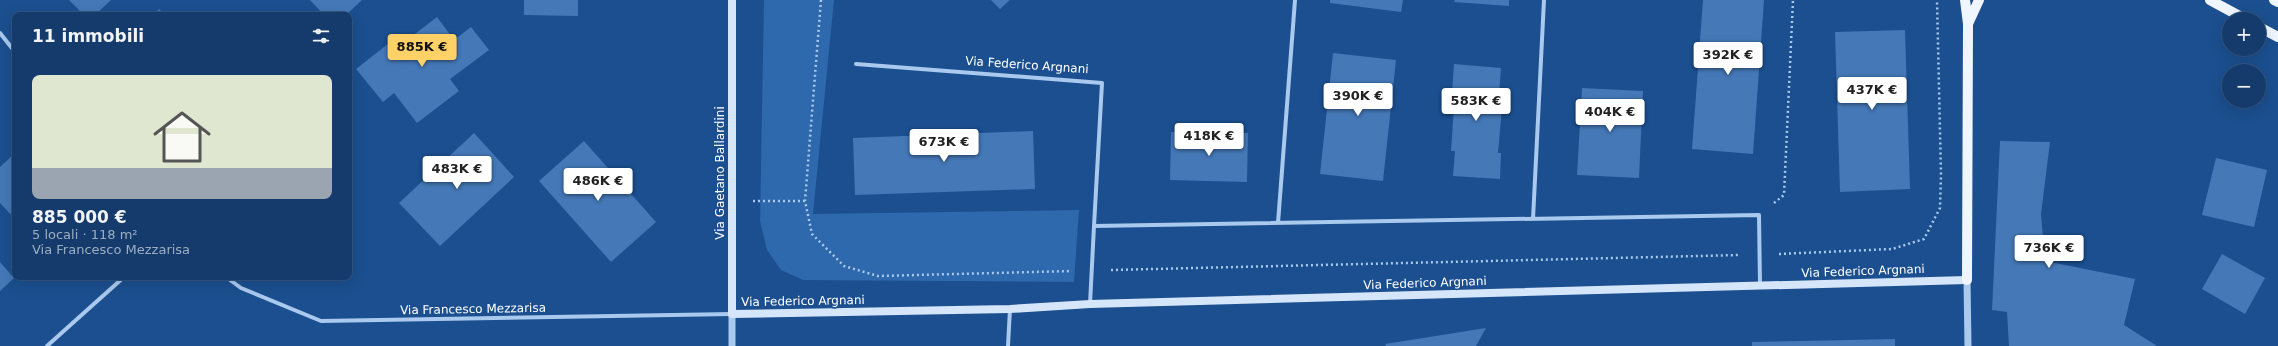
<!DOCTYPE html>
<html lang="it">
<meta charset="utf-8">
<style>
body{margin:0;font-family:"DejaVu Sans",sans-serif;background:#1d4271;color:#f1f3f6;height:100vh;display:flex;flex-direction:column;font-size:15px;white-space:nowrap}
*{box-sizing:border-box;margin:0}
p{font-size:13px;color:#9dadc1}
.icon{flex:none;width:22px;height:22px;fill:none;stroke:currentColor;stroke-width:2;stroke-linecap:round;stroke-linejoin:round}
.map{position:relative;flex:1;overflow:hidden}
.panel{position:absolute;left:12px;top:12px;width:340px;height:268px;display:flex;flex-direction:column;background:#143b6b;border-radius:8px;box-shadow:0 4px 16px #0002,0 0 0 1px #33557e}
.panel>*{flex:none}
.buttons{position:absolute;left:2222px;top:12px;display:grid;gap:8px}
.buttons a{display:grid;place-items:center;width:44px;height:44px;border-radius:50%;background:#143b6b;box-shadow:0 4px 16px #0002,0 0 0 1px #33557e;font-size:20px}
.price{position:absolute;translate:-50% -34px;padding:0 9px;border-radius:4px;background:#fff;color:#222;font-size:13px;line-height:26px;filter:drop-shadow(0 1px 2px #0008)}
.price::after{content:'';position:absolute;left:50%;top:24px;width:12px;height:9px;margin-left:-6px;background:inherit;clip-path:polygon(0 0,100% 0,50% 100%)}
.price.selected{background:#ffd166;color:#111}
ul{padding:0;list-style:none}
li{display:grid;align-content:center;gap:8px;height:212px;padding:0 20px}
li+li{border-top:1px solid #33557e}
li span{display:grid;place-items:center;height:124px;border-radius:8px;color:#555}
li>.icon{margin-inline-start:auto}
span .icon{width:72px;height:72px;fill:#fffc;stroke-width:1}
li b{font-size:17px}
h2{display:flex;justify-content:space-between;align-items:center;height:48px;padding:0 20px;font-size:17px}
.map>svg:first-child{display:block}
.green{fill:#2e69ad}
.building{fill:#4478b7}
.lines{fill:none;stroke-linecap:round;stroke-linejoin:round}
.path{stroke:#a9c9ee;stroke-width:2.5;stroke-dasharray:2 3;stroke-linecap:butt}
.minor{stroke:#a9c9ee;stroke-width:4}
.tertiary{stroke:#a9c9ee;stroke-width:7}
.secondary{stroke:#d6e6fa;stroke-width:8}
.primary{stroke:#f0f6ff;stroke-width:10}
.labels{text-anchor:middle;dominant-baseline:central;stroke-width:3.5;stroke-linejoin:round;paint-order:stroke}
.street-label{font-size:12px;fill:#fff;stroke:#1b4f8f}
</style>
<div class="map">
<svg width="2278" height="346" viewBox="0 0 2278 346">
<rect width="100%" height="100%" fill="#1b4f8f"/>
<!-- green -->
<path class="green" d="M764 0H834L813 214 1079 210 1074 282 803 280 781 270 767 250 760 221Z"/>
<!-- building -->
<path class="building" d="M69 0H111L95 15H84Z
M310 0H362L346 15H324Z
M524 0H578V16L524 15Z
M991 0H1010L1000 9Z
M1330 0H1403L1401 12 1330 3Z
M1455 0H1509V6L1454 2Z
M1703 0H1764L1753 154 1692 149Z
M159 9 165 15H153Z
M437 17 454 40 471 27 489 50 450 79 459 91 417 123 394 93 383 102 356 69 398 36 403 43Z
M1905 30 1910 189 1840 192 1835 32Z
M1333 53 1396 60 1383 181 1320 174Z
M1454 64 1501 68 1498 108H1502L1498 153H1501L1500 179 1453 176 1455 151H1451L1454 107H1451Z
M1582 88 1643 91 1639 178 1577 175Z
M1033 131 1035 189 855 195 853 138Z
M1171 132 1248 133 1247 182 1170 180Z
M474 133 514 177 440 246 399 203Z
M584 141 656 222 611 262 539 181Z
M2000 141 2050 142 2041 214 2045 261 2135 279 2124 325 2157 346H2009L2007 312 1992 310Z
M15 153V219L0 203V167Z
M2216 158 2267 170 2254 227 2202 215Z
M2222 254 2265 278 2245 314 2202 289Z
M0 262 14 278 0 291Z
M1486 328 1476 346H1386L1385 344Z
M1895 339V346H1752V342Z"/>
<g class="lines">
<!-- path -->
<path class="path" d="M821 0 805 201 812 234 844 266 878 276 1072 271
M753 201H805
M1774 203 1784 195 1793 0
M1779 254 1892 249 1924 239 1940 208 1941 175 1937 0
M1111 270 1740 255"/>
<!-- minor -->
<path class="minor" d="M0 33 15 52
M856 64 1102 83 1094 226
M1533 219 1544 0
M1278 223 1295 0
M226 277 241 288 321 321 732 314
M1090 304 1094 226 1759 215 1760 285
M47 346 124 277
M1008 346 1010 309"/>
<!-- tertiary -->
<path class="tertiary" d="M1967 280 1968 346
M732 314V346"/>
<!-- secondary -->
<path class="secondary" d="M732 0V314L1010 309 1090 304 1967 280"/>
<!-- primary -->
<path class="primary" d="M1965 0 1968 24 1967 280
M2210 0 2245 19
M2274 0 2278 2
M1968 24 1979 0
M2259 27 2278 37"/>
</g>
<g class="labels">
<!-- street labels -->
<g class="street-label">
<text transform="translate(1027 65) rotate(4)">Via Federico Argnani</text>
<text transform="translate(720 173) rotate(-90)">Via Gaetano Ballardini</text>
<text transform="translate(1863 271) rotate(-2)">Via Federico Argnani</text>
<text transform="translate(1425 283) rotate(-2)">Via Federico Argnani</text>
<text transform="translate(803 301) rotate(-1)">Via Federico Argnani</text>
<text transform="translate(473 309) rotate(-1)">Via Francesco Mezzarisa</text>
</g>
</g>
</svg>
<div class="buttons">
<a>+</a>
<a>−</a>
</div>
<b class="price selected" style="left:422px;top:68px">885K €</b>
<b class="price" style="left:1728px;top:76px">392K €</b>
<b class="price" style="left:1872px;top:111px">437K €</b>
<b class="price" style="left:1358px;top:117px">390K €</b>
<b class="price" style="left:1476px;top:122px">583K €</b>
<b class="price" style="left:1610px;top:133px">404K €</b>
<b class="price" style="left:1209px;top:157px">418K €</b>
<b class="price" style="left:944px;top:163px">673K €</b>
<b class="price" style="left:457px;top:190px">483K €</b>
<b class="price" style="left:598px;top:202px">486K €</b>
<b class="price" style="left:2049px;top:269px">736K €</b>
<section class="panel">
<h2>11 immobili<svg class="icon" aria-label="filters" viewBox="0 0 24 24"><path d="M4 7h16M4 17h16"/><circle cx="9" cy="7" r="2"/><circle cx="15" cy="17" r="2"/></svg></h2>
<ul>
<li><span style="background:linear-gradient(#dfe7d0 75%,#9aa5b1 0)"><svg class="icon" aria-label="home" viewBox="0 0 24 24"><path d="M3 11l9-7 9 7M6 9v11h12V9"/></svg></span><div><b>885 000 €</b><p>5 locali · 118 m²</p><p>Via Francesco Mezzarisa</p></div></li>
</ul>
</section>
</div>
